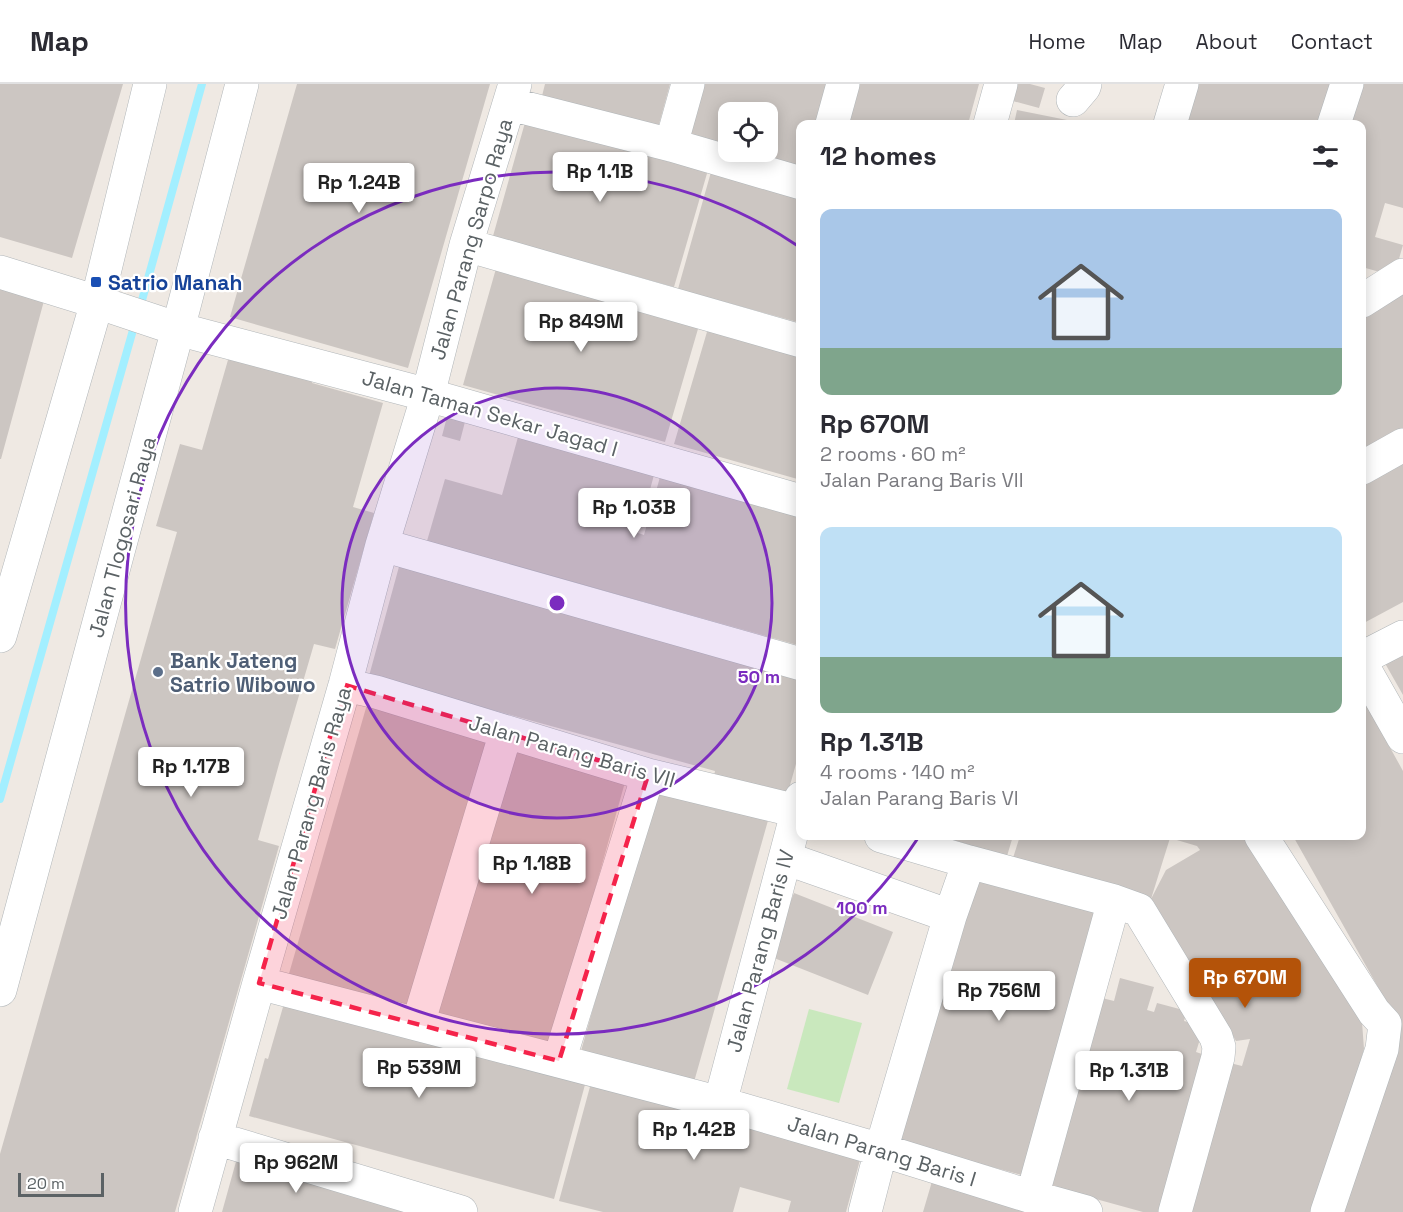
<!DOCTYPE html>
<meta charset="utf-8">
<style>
body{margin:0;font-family:"Space Grotesk",sans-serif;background:#f7f7f7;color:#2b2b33;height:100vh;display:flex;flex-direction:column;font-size:22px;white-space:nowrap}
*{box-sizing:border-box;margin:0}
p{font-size:20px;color:#7c7c81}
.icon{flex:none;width:33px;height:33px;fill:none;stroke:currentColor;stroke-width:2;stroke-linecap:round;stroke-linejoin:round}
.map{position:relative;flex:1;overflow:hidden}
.side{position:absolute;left:796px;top:36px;width:570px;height:720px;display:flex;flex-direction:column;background:#fff;border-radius:12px;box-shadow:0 3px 15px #0003}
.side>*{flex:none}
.controls{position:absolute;left:718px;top:18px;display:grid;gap:12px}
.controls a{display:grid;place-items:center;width:60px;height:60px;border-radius:12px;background:#fff;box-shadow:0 3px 15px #0003;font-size:30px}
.scale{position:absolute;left:18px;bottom:15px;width:86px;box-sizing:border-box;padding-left:6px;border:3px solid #5b6265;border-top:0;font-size:16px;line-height:21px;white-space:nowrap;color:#5b6265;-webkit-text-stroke:4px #fff;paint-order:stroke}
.price{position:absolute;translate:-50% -51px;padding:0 14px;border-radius:6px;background:#fff;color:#222;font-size:20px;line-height:39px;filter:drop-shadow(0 2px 3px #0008)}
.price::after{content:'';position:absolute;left:50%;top:36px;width:18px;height:14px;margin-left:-9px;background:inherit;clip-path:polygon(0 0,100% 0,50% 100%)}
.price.selected{background:#b45309;color:#fff}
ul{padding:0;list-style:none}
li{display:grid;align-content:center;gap:12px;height:318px;padding:0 24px}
li span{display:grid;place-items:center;height:186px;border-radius:12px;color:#555}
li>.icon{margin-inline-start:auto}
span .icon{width:108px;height:108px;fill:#fffc;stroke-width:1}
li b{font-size:26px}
h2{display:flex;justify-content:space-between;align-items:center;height:72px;padding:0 24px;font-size:26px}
header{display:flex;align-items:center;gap:36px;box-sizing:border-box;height:84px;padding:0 30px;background:#fff;border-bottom:2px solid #e1e1e2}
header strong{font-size:28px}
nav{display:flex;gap:33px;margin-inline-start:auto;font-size:21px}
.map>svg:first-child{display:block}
.green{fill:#c9e8bd}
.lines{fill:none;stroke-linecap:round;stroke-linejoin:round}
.stream{stroke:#a3efff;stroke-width:8}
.building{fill:#ccc6c2;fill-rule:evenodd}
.minor-casing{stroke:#b1b6b9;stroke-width:34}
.minor{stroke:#fff;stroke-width:33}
.marked{fill:#f5234a;fill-opacity:0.2;stroke:#f5234a;stroke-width:4.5;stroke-dasharray:12 8;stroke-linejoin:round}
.ring{fill:none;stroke:#7b2cbf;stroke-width:3}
.transit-dot{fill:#1a4fb4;stroke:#fff;stroke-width:2}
.service-dot{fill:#5c6f8a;stroke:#fff;stroke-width:2}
.labels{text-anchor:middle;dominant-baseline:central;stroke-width:4.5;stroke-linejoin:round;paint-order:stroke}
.street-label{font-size:21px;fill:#5b6265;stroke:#fff}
.transit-label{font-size:21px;font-weight:bold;fill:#164399;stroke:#fff;text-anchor:start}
.service-label{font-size:21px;font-weight:bold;fill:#4e5e75;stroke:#fff;text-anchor:start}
.centre{fill:#7b2cbf;stroke:#fff;stroke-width:3}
.ring-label{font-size:18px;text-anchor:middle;font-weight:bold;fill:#7b2cbf;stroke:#fff;stroke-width:4.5;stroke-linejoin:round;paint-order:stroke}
</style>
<header>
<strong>Map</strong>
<nav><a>Home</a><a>Map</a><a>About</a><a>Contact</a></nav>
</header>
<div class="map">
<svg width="1403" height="1128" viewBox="0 0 1403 1128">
<rect width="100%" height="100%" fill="#efe9e3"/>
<!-- green -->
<path class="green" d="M809 925 862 939 839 1019 787 1005Z"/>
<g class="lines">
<!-- stream -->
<path class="stream" d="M139 227 202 0
M0 715 135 239"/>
</g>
<!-- building -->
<path class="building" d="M0 0H123L72 174 0 153Z
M297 0H490L408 284 230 233Z
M545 0H670L658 44 540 20Z
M702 0H833L822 40H801V91L685 59ZM729 28H768V68H729Z
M855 0H979L968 40H844Z
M1013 0H1030L1045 4 1039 24 1009 16Z
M1198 0H1332L1321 40H1186Z
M1357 0H1403V124L1385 119 1375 153 1403 161 1394 192 1362 183V40H1345Z
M1017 26 1082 39V40H1014Z
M526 35 708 86 674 203 493 152Z
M711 88 801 113V239L678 205Z
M497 181 700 238 665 358 463 301Z
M0 202 45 213 1 375H0Z
M1403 206V347L1362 371V230Z
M709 241 801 266V396L674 360Z
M230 269 313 292 312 299 383 319 353 423 374 429 335 565 314 560 279 680 258 756 279 762 175 1128H0V1070L177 448 156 442 180 360 202 366Z
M448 329 466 334 460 357 442 352Z
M518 353 654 391 638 449 644 451 660 393 801 432V562L427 457 445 395 502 411Z
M1403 373V518L1362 540V395Z
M400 479 801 586V662L787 712 714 692 715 687 369 592Z
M1403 563V611L1382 574Z
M1362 613 1403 687V1128H1343L1397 937 1293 752H1362Z
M368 617 493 653 413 926 288 893Z
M514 660 627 691 551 963 437 931Z
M656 702 769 733 692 1005 579 974Z
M940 752H1013L1007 772Z
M1020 752H1254L1362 938 1364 965 1317 1128H1186L1230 979 1242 982 1250 955 1236 957 1151 815 1166 786 1200 766 1197 762 1170 754 1151 815 1115 803 1013 774Z
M976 785 1097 818 1022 1091 900 1058Z
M794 809 893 848 868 911 769 872Z
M1120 894 1154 903 1147 926 1154 928 1157 919 1187 927 1184 937 1204 942 1196 968 1205 971 1161 1128H1143L1045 1101 1098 913 1114 917Z
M285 916 586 997 554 1115 249 1032 265 974 268 975Z
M591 999 861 1072 846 1128H788L791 1117 740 1103 733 1128H603L559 1117Z
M237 1074 430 1128H222Z
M933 1094 1037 1128H923Z"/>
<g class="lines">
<!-- minor casing -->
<g class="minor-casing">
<path id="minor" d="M1073 16 1084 3 1085 0
M510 20 671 61 801 99
M832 40 843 0
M990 40 1001 0
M1170 40 1182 0
M1334 40 1347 0
M671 61 688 0
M466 161 801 257
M0 188 97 218 178 245 428 311 801 417
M1362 217 1403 191
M1362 384 1403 361
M382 461 801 580
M0 552 97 218 150 0
M1362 574 1403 553
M1362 581 1403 653
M345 601 376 608 648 691 801 728
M881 752 969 778 1114 817 1139 826 1216 953 1219 963 1218 973 1175 1128
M1261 752 1374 928 1385 940 1382 965 1327 1128
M785 774 950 832
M259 899 720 1019 881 1066 1032 1113 1086 1128
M0 906 178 245 242 0
M418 940 506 648
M559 977 648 691
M720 1019 801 714
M215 1054 461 1128
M1032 1113 1114 817
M195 1128 259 899 345 601 382 461 428 311 466 161 515 0
M865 1128 881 1066 950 832 969 778"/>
</g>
<!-- minor -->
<use href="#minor" class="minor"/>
</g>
<!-- marked area -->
<path class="marked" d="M345 601 648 691 559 977 259 899Z"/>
<!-- distance rings -->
<circle cx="557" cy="519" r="215" fill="#7b2cbf" fill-opacity=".12"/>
<g class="ring">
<circle cx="557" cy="519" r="215"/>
<path d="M918 754A431 431 0 1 1 798 162"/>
</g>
<!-- markers -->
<rect class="transit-dot" x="90" y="192" width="12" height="12" rx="3"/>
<circle class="service-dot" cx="158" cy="588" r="6"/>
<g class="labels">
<!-- street labels -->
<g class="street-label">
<text transform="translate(471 155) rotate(-74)">Jalan Parang Sarpo Raya</text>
<text transform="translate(490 329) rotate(16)">Jalan Taman Sekar Jagad I</text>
<text transform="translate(122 453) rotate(-75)">Jalan Tlogosari Raya</text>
<text transform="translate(572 667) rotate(16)">Jalan Parang Baris VII</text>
<text transform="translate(311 719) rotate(-74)">Jalan Parang Baris Raya</text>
<text transform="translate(760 867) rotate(-75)">Jalan Parang Baris IV</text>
<text transform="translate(882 1067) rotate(17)">Jalan Parang Baris I</text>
</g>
<!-- transit labels -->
<g class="transit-label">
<text x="108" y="198">Satrio Manah</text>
</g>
<!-- service labels -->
<g class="service-label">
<text x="170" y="576">Bank Jateng<tspan x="170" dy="24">Satrio Wibowo</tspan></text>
</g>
</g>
<circle cx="557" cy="519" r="9" class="centre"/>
<g class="ring-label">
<text x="759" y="599">50 m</text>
<text x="862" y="830">100 m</text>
</g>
</svg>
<div class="controls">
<a><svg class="icon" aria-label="locate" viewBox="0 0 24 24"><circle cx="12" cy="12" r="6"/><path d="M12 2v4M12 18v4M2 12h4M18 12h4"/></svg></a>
</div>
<div class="scale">20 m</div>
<b class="price" style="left:600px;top:119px">Rp 1.1B</b>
<b class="price" style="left:359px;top:130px">Rp 1.24B</b>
<b class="price" style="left:581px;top:269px">Rp 849M</b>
<b class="price" style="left:634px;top:455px">Rp 1.03B</b>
<b class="price" style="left:191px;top:714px">Rp 1.17B</b>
<b class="price" style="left:532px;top:811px">Rp 1.18B</b>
<b class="price selected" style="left:1245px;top:925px">Rp 670M</b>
<b class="price" style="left:999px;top:938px">Rp 756M</b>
<b class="price" style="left:419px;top:1015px">Rp 539M</b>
<b class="price" style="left:1129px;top:1018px">Rp 1.31B</b>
<b class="price" style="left:694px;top:1077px">Rp 1.42B</b>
<b class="price" style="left:296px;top:1110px">Rp 962M</b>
<section class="side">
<h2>12 homes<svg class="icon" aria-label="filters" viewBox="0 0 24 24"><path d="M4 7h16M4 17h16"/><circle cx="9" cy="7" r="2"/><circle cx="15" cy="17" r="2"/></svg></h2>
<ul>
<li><span style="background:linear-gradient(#a9c7e8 75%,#7fa58c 0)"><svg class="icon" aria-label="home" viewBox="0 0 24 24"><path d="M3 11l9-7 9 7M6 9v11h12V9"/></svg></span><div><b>Rp 670M</b><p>2 rooms · 60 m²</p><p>Jalan Parang Baris VII</p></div></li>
<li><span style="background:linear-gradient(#bfe0f5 70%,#7fa58c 0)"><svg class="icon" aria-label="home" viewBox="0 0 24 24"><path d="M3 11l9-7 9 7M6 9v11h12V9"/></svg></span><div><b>Rp 1.31B</b><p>4 rooms · 140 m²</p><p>Jalan Parang Baris VI</p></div></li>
</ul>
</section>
</div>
